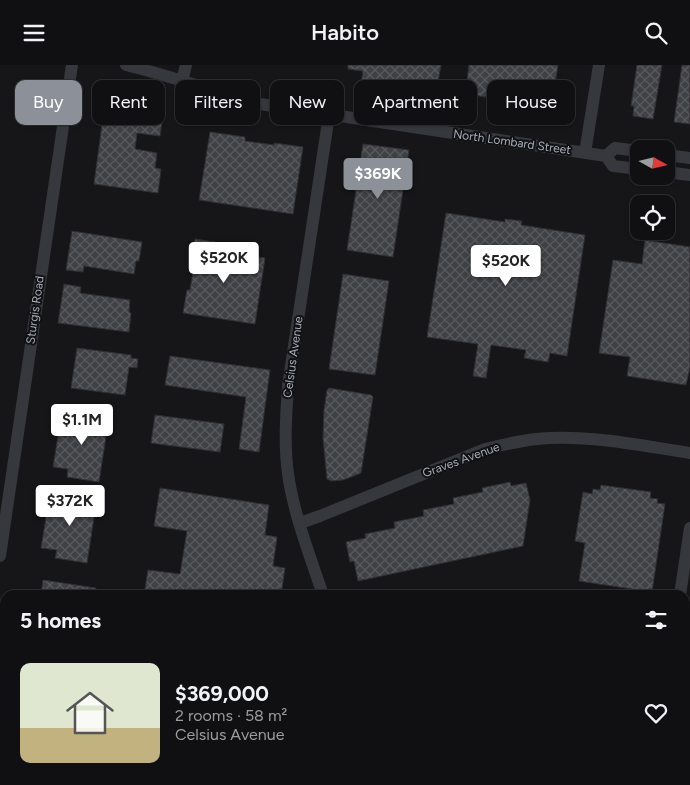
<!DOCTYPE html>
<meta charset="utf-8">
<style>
body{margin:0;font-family:Figtree,sans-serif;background:#1e1e20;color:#f1f3f6;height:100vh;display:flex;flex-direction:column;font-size:19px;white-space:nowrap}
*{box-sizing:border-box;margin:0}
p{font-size:16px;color:#9c9d9f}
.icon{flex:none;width:28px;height:28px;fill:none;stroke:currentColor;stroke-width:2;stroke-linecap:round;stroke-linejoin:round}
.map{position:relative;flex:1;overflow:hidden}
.drawer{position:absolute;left:0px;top:525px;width:690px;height:195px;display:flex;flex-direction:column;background:#101012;border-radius:15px 15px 0 0;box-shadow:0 1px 4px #0004,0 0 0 1px #303032}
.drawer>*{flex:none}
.banner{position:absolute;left:15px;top:15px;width:660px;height:45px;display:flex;gap:10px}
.needle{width:32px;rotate:98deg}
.buttons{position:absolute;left:630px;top:75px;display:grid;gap:10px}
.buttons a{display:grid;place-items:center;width:45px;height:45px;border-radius:10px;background:#101012;box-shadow:0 1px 4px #0004,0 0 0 1px #303032;font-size:25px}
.price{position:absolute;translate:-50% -42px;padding:0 11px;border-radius:5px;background:#fff;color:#222;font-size:16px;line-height:32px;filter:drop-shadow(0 1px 2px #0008)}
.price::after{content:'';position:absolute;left:50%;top:30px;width:15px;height:11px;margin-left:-8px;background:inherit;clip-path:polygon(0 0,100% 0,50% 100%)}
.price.active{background:#8c9099;color:#fff}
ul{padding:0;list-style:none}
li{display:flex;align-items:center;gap:15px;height:125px;padding:0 20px}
li span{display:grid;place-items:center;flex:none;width:140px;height:100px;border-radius:10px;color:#555}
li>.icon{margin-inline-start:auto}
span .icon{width:60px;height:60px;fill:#fffc;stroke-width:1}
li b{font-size:21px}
h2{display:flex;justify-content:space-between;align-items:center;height:60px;padding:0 20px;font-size:21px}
.pill{padding:0 18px;border-radius:10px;background:#101012;box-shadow:0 1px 4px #0004,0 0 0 1px #303032;font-size:18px;line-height:45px}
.pill.active{background:#8c9099;color:#fff}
header{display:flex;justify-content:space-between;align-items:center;height:65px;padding:0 20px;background:#101012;font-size:22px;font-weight:600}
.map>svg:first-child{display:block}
.building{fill:url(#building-cross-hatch);stroke:#303034}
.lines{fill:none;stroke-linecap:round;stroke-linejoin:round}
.minor{stroke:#37383d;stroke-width:12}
.labels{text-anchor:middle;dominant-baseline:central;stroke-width:4;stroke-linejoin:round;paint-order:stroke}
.street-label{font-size:12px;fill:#a8adb8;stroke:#111113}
</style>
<header><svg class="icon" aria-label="menu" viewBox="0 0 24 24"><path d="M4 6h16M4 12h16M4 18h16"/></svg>Habito<svg class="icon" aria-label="search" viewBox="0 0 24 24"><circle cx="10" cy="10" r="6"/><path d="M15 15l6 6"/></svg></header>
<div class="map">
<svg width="690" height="720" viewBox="0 0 690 720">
<defs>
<pattern id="building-cross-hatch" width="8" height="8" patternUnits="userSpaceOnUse" patternTransform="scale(1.25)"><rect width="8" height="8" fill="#404145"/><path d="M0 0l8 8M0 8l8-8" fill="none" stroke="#595a5e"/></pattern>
</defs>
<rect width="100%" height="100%" fill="#161618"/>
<!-- building -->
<path class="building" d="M348 0H441L438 17 424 15 421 36 360 27 363 6 348 4Z
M469 0H558L552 38 510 31V36L474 30 475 25 466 24Z
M637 0H662L653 54 633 51 634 41H631Z
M682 0H690V59L674 57Z
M107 23 136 27V32L165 36 160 71 137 68 135 84 157 88 155 103 161 104 158 128 94 119Z
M210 67 245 72V76L274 80V78L303 82 293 149 199 135Z
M363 79 409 85 393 192 347 185Z
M446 148 505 157V154L522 156 521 160 585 170 567 291 550 288 548 297 524 293 526 285 491 280 486 313 473 311 478 279 427 272Z
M72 166 142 177 139 196H136L134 209 84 201 83 207 66 205Z
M195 174 215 177 214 186 265 193 255 259 183 248 187 225H190L193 207 191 206Z
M645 175 690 182V303L686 320 627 311 630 292 599 288 613 195 642 199Z
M343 209 389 216 375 310 329 304Z
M64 219 81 222 80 228 130 235 129 247 131 248 129 267 58 258Z
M77 283 131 290V293L138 294 137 303 129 302 125 330 71 323Z
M170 291 270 305 259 387 239 384 246 332 165 320Z
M329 323 371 330 373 332 361 408 343 415 331 416 327 414 323 373 324 345 327 325Z
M76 347 109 352 99 417 67 412 68 404 53 402 61 353 74 355Z
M155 350 224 359 220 387 151 378Z
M510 417 511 421 526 418 530 435 523 481 358 516 354 496 350 497 346 477 366 473 365 469 395 463 394 457 424 451 423 445 454 439 453 433 483 427 482 423Z
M601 420 651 427 650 433 658 434 657 438 665 439 652 527 579 516 585 478 575 476 583 427 592 429 593 424 600 425Z
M160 423 269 440 265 470 277 472 273 501 285 503 281 530H144L148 505 180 509 187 466 154 461Z
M65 428 97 433 87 498 55 493 57 485 41 483 49 434 63 436Z
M43 515 96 523 95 530H41Z"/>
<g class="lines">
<!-- minor -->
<path class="minor" d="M126 0C171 11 215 27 260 39L606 91 613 101 639 104
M182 16 186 0
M585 88 599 0
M666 90 690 93
M606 91 615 83 639 86
M666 107 690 110
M300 458 320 451 485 384C506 379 527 374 549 373 596 371 644 381 690 388
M0 491 72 0
M323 530C310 491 294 450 288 409 284 380 286 350 288 321L329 50
M680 530 690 463
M685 605 690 572
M0 646 5 660
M685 647 690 648
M19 715V720
M345 720 346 715
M651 720V715
M668 720V715"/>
</g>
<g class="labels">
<!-- street labels -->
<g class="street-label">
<text transform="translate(512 77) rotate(8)">North Lombard Street</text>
<text transform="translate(35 245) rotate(-82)">Sturgis Road</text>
<text transform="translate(293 292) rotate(-82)">Celsius Avenue</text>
<text transform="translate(461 395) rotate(-20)">Graves Avenue</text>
</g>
</g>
</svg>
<div class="buttons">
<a><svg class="needle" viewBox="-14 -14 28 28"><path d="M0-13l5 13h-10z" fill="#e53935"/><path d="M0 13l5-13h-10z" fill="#9c9d9f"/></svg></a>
<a><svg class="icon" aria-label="locate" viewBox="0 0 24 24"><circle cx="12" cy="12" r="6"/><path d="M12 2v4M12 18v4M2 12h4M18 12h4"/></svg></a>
</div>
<b class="price active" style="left:378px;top:135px">$369K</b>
<b class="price" style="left:224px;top:219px">$520K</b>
<b class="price" style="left:506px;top:222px">$520K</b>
<b class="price" style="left:82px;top:381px">$1.1M</b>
<b class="price" style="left:70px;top:462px">$372K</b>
<div class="banner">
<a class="pill active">Buy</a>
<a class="pill">Rent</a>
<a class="pill">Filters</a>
<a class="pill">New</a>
<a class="pill">Apartment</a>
<a class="pill">House</a>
</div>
<section class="drawer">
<h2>5 homes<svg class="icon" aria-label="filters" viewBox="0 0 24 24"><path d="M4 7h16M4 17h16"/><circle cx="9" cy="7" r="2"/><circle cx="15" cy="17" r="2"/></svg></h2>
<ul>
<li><span style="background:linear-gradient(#dfe7d0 65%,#c2b280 0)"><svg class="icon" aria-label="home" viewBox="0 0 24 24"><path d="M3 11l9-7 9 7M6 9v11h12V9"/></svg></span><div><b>$369,000</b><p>2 rooms · 58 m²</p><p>Celsius Avenue</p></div><svg class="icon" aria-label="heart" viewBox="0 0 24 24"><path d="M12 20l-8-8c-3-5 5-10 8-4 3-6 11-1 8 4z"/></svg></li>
</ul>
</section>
</div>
